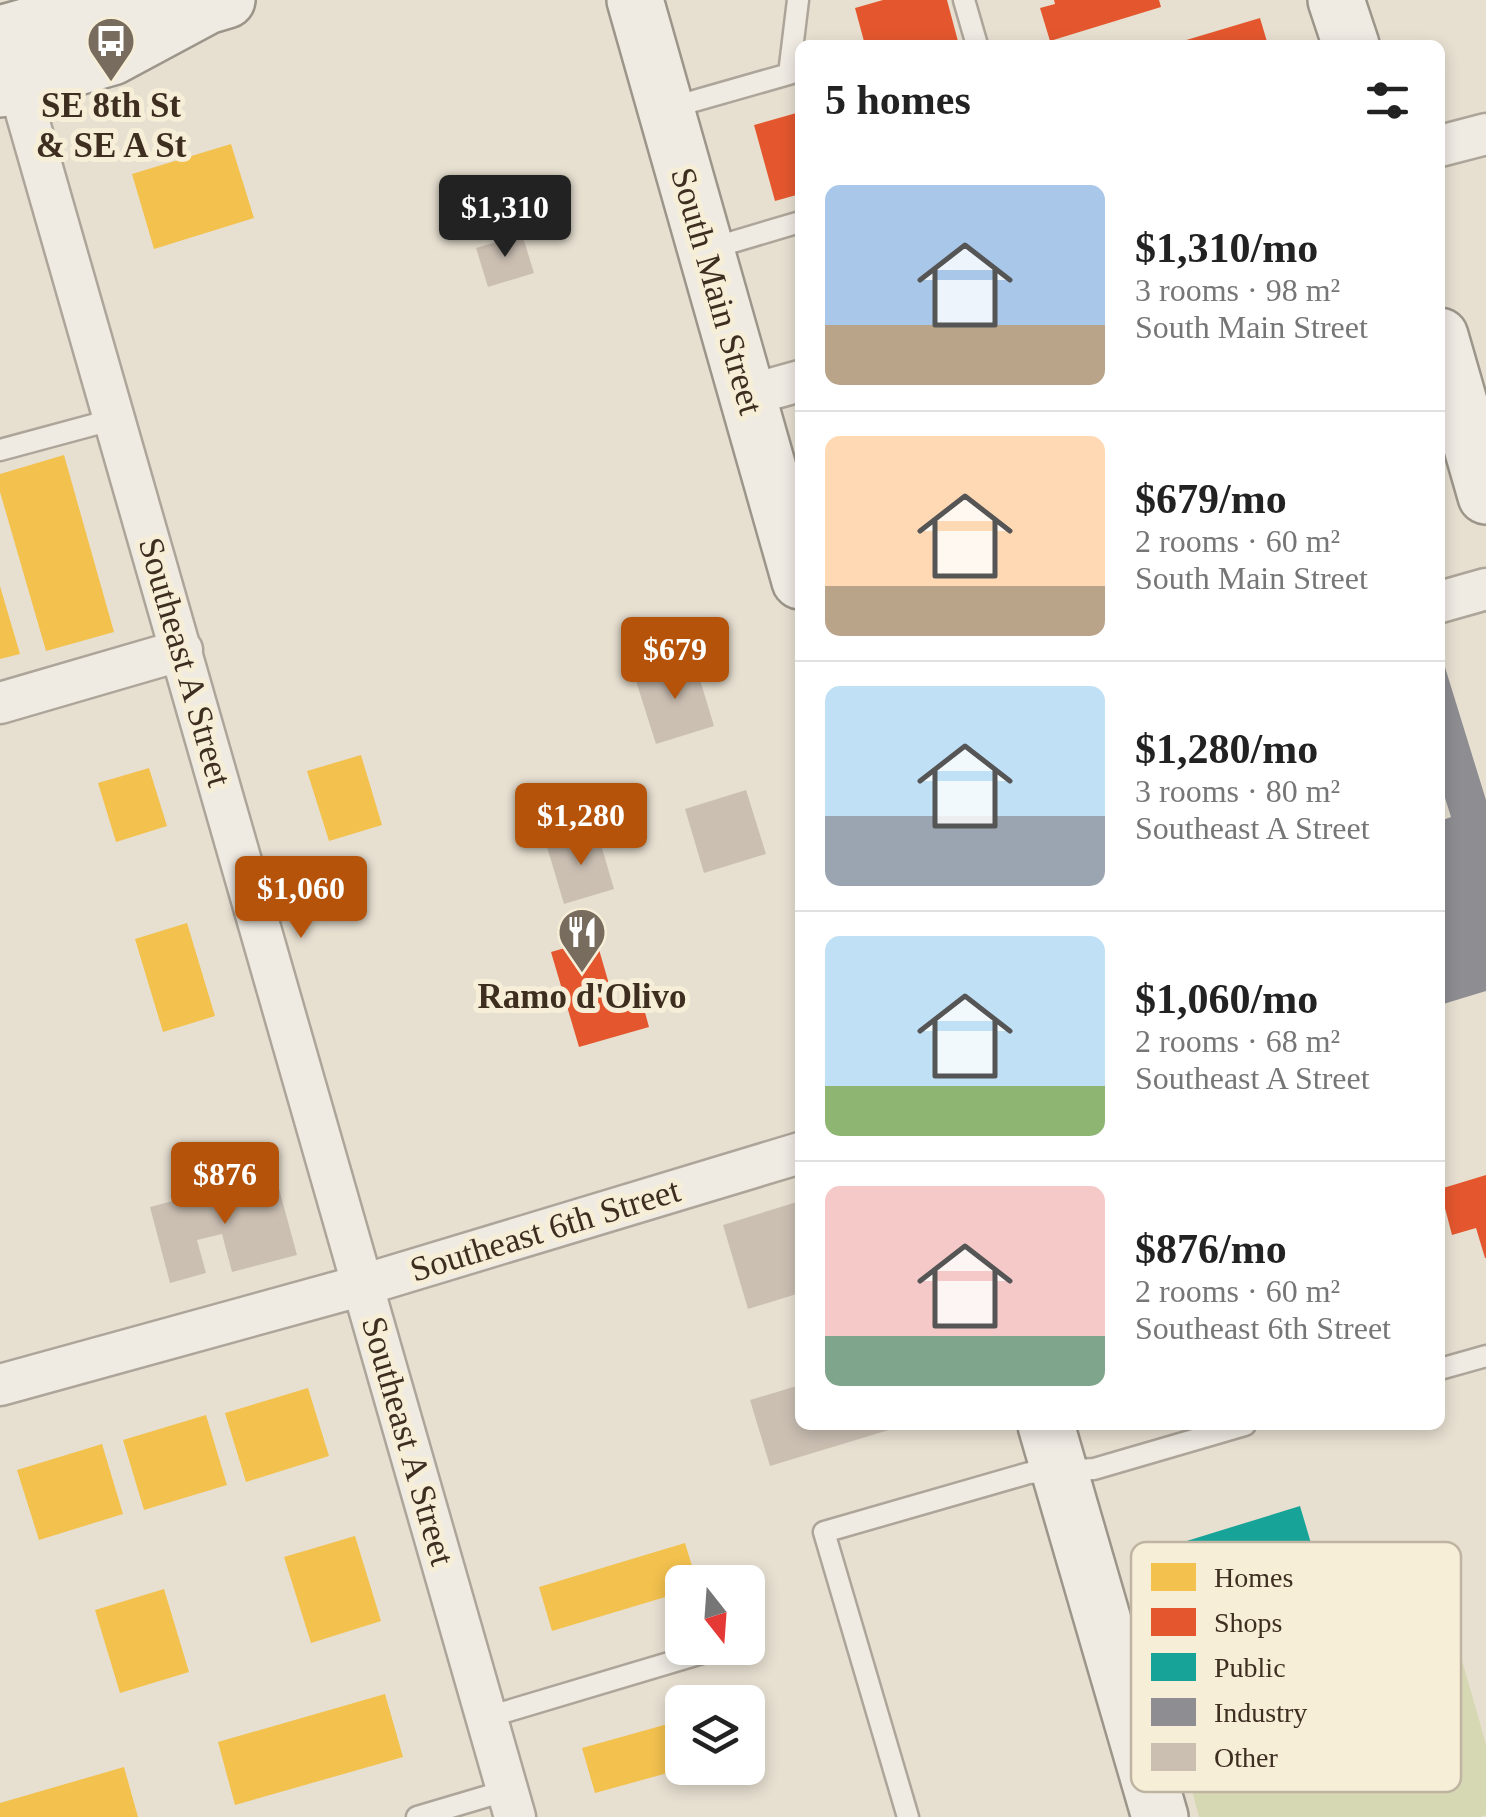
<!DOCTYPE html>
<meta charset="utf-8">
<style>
body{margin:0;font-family:Georgia,serif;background:#f6f6f6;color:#222;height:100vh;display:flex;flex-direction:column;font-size:38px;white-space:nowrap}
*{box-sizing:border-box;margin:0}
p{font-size:32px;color:#767676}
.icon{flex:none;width:55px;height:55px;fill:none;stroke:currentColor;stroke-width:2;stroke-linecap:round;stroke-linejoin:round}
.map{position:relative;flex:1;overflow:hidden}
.details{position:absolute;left:795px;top:40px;width:650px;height:1390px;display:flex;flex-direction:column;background:#fff;border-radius:15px;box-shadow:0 5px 15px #0003}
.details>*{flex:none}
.needle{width:65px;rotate:163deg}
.buttons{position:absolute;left:665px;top:1565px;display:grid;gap:20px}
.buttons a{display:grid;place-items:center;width:100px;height:100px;border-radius:15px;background:#fff;box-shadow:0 5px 15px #0003;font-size:50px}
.price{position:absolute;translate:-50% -85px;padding:0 22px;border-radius:10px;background:#b45309;color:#fff;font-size:32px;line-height:65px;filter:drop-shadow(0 2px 5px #0008)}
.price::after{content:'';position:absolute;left:50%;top:60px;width:30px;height:22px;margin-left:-15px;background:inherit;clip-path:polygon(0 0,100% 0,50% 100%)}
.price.active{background:#222;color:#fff}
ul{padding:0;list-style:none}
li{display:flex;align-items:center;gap:30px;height:250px;padding:0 30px}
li+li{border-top:2px solid #e0e0e0}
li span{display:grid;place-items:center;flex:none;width:280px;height:200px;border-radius:15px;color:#555}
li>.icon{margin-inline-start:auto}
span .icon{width:120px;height:120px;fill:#fffc;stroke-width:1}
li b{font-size:42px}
h2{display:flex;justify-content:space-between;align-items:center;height:120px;padding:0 30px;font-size:42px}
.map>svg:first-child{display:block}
.green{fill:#d6d7b3}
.homes{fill:#f2c14e}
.shops{fill:#e4572e}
.public{fill:#17a398}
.industry{fill:#8d8d92}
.building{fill:#cbbfb2}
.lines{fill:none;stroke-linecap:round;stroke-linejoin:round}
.lane-casing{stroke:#ada599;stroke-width:25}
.street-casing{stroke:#ada599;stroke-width:45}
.secondary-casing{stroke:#9c958a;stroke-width:60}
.lane{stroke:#efebe3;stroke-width:20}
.street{stroke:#efebe3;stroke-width:40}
.secondary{stroke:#efebe3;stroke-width:55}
.labels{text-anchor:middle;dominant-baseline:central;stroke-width:10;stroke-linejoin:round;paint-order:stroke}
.poi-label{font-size:35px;font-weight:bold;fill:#3d2e20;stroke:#f7eed8}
.street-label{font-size:35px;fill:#3d2e20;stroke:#f7eed8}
.key{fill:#f7eed8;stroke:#bfb4a1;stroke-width:2.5}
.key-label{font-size:28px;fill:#3d2e20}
</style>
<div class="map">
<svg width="1486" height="1817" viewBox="0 0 1486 1817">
<rect width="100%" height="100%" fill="#e7e0d1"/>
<!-- green -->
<path class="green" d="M1461 1657 1486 1744V1815L1480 1817H1199L1178 1738Z"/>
<!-- homes -->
<path class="homes" d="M231 144 254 218 154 249 132 174Z
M64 455 114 632 46 651 0 492V474Z
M0 586 20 654 0 659Z
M361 755 382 825 329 841 307 771Z
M149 768 167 826 116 842 98 783Z
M187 923 215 1016 163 1032 135 939Z
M308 1388 329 1456 246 1482 225 1413Z
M206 1415 227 1485 144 1510 123 1440Z
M102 1444 123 1514 39 1540 17 1470Z
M355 1536 381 1621 311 1643 284 1557Z
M685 1543 697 1582H682V1592L552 1631 539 1587Z
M164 1589 189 1672 120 1693 95 1610Z
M385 1694 403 1757 235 1805 218 1742Z
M682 1720V1769L595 1793 582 1748Z
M124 1767 138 1817H0V1803Z"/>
<!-- shops -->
<path class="shops" d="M883 0H947L959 45H865L855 8Z
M1054 0H1159L1161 7 1050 41 1040 8 1055 4Z
M1260 18 1268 45H1174L1173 44Z
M800 112V194L775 201 754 125Z
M596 939 615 1005 641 998 649 1027 579 1047 551 952Z
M1486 1175V1258H1485L1476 1228 1452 1235 1440 1189Z"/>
<!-- public -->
<path class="public" d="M1300 1506 1313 1550 1152 1599 1138 1556Z"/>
<!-- industry -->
<path class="industry" d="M1440 651 1486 800V991L1440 1005V821L1451 817 1440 782Z"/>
<!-- building -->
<path class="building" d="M522 234 534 273 488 287 476 248Z
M694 660 714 726 656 744 635 678Z
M746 790 766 854 704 873 685 809Z
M597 831 614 889 564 904 547 847Z
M275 1174 297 1255 232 1272 222 1234 197 1240 206 1273 170 1283 150 1207Z
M800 1201V1293L748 1309 723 1225Z
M800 1385V1425L902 1426 770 1466 750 1400Z"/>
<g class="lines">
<!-- lane casing -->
<g class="lane-casing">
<path id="lane" d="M964 0 977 45
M666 109 789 74 798 0
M709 249 800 222
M0 450 115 419
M1440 1369 1486 1356
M488 1717 719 1648
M417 1817 508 1790
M908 1817 824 1532 1029 1473 1094 1469 1245 1425"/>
</g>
<!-- street casing -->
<g class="street-casing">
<path id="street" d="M18 84 515 1817
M1440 146 1486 134
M746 396 800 381
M1440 602 1486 589
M0 703 182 650
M0 1385 363 1285 800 1153"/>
</g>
<!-- secondary casing -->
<g class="secondary-casing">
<path id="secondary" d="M635 0 800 581
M1336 0 1351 45
M0 34 100 6H199
M0 89 112 57 207 6 227 0
M1440 336 1486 496
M1046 1425 1160 1817"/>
</g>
<!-- lane -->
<use href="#lane" class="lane"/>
<!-- street -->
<use href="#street" class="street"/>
<!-- secondary -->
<use href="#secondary" class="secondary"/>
</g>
<!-- icons -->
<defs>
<g id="bus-pin" transform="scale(2.5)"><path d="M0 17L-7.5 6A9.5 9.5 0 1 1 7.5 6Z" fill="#786c5e" stroke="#f7eed8"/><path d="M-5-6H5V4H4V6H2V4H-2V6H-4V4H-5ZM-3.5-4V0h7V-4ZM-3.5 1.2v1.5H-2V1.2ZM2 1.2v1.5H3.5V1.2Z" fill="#fff"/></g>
<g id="restaurant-pin" transform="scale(2.5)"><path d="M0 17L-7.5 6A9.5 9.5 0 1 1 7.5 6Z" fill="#786c5e" stroke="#f7eed8"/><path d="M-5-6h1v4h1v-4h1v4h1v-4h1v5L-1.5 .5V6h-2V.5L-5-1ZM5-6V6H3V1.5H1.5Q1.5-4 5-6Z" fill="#fff"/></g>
</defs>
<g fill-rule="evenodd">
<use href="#bus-pin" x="111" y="41"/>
<use href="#restaurant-pin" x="582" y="932"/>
</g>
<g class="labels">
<!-- poi labels -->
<g class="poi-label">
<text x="111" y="105">SE 8th St<tspan x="111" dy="40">&amp; SE A St</tspan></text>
<text x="582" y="996">Ramo d'Olivo</text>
</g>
<!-- street labels -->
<g class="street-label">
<text transform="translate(717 291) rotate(74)">South Main Street</text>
<text transform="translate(185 662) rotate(74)">Southeast A Street</text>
<text transform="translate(545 1230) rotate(-17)">Southeast 6th Street</text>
<text transform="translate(408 1441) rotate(74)">Southeast A Street</text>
</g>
</g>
<!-- legend -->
<rect x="1131" y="1542" width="330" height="250" rx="15" class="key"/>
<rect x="1151" y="1563" width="45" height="28" fill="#f2c14e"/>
<rect x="1151" y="1608" width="45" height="28" fill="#e4572e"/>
<rect x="1151" y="1653" width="45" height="28" fill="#17a398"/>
<rect x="1151" y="1698" width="45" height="28" fill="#8d8d92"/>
<rect x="1151" y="1743" width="45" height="28" fill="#cbbfb2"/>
<g class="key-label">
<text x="1214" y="1587">Homes</text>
<text x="1214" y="1632">Shops</text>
<text x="1214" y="1677">Public</text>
<text x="1214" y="1722">Industry</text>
<text x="1214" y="1767">Other</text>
</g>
</svg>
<div class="buttons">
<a><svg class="needle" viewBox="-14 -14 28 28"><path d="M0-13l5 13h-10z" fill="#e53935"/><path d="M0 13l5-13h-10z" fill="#767676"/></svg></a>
<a><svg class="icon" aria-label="layers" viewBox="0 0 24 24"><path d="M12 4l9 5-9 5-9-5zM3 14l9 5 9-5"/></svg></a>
</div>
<b class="price active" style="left:505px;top:260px">$1,310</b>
<b class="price" style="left:675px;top:702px">$679</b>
<b class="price" style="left:581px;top:868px">$1,280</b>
<b class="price" style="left:301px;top:941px">$1,060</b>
<b class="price" style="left:225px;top:1227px">$876</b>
<section class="details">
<h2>5 homes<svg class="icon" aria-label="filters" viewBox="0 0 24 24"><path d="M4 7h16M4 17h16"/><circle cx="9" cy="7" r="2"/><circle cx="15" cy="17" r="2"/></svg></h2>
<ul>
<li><span style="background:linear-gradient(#a9c7e8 70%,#b9a48a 0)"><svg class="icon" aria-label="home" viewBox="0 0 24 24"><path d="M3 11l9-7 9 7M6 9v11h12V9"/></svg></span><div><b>$1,310/mo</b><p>3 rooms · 98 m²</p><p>South Main Street</p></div></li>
<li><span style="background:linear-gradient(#ffd9b3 75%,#b9a48a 0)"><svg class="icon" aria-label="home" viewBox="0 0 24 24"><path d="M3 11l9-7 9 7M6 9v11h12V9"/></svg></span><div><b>$679/mo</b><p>2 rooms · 60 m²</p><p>South Main Street</p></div></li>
<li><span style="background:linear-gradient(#bfe0f5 65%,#9aa5b1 0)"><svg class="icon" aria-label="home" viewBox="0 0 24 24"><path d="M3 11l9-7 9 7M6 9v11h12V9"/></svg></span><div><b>$1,280/mo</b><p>3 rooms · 80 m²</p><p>Southeast A Street</p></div></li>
<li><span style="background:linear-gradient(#bfe0f5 75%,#8fb573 0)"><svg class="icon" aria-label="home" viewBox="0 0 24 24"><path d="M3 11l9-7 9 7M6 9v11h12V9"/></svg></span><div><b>$1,060/mo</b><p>2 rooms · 68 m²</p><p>Southeast A Street</p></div></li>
<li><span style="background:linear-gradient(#f6c9c9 75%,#7fa58c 0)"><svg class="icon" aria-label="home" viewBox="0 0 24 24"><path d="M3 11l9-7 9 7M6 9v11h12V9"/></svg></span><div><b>$876/mo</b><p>2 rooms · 60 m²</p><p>Southeast 6th Street</p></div></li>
</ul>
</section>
</div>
